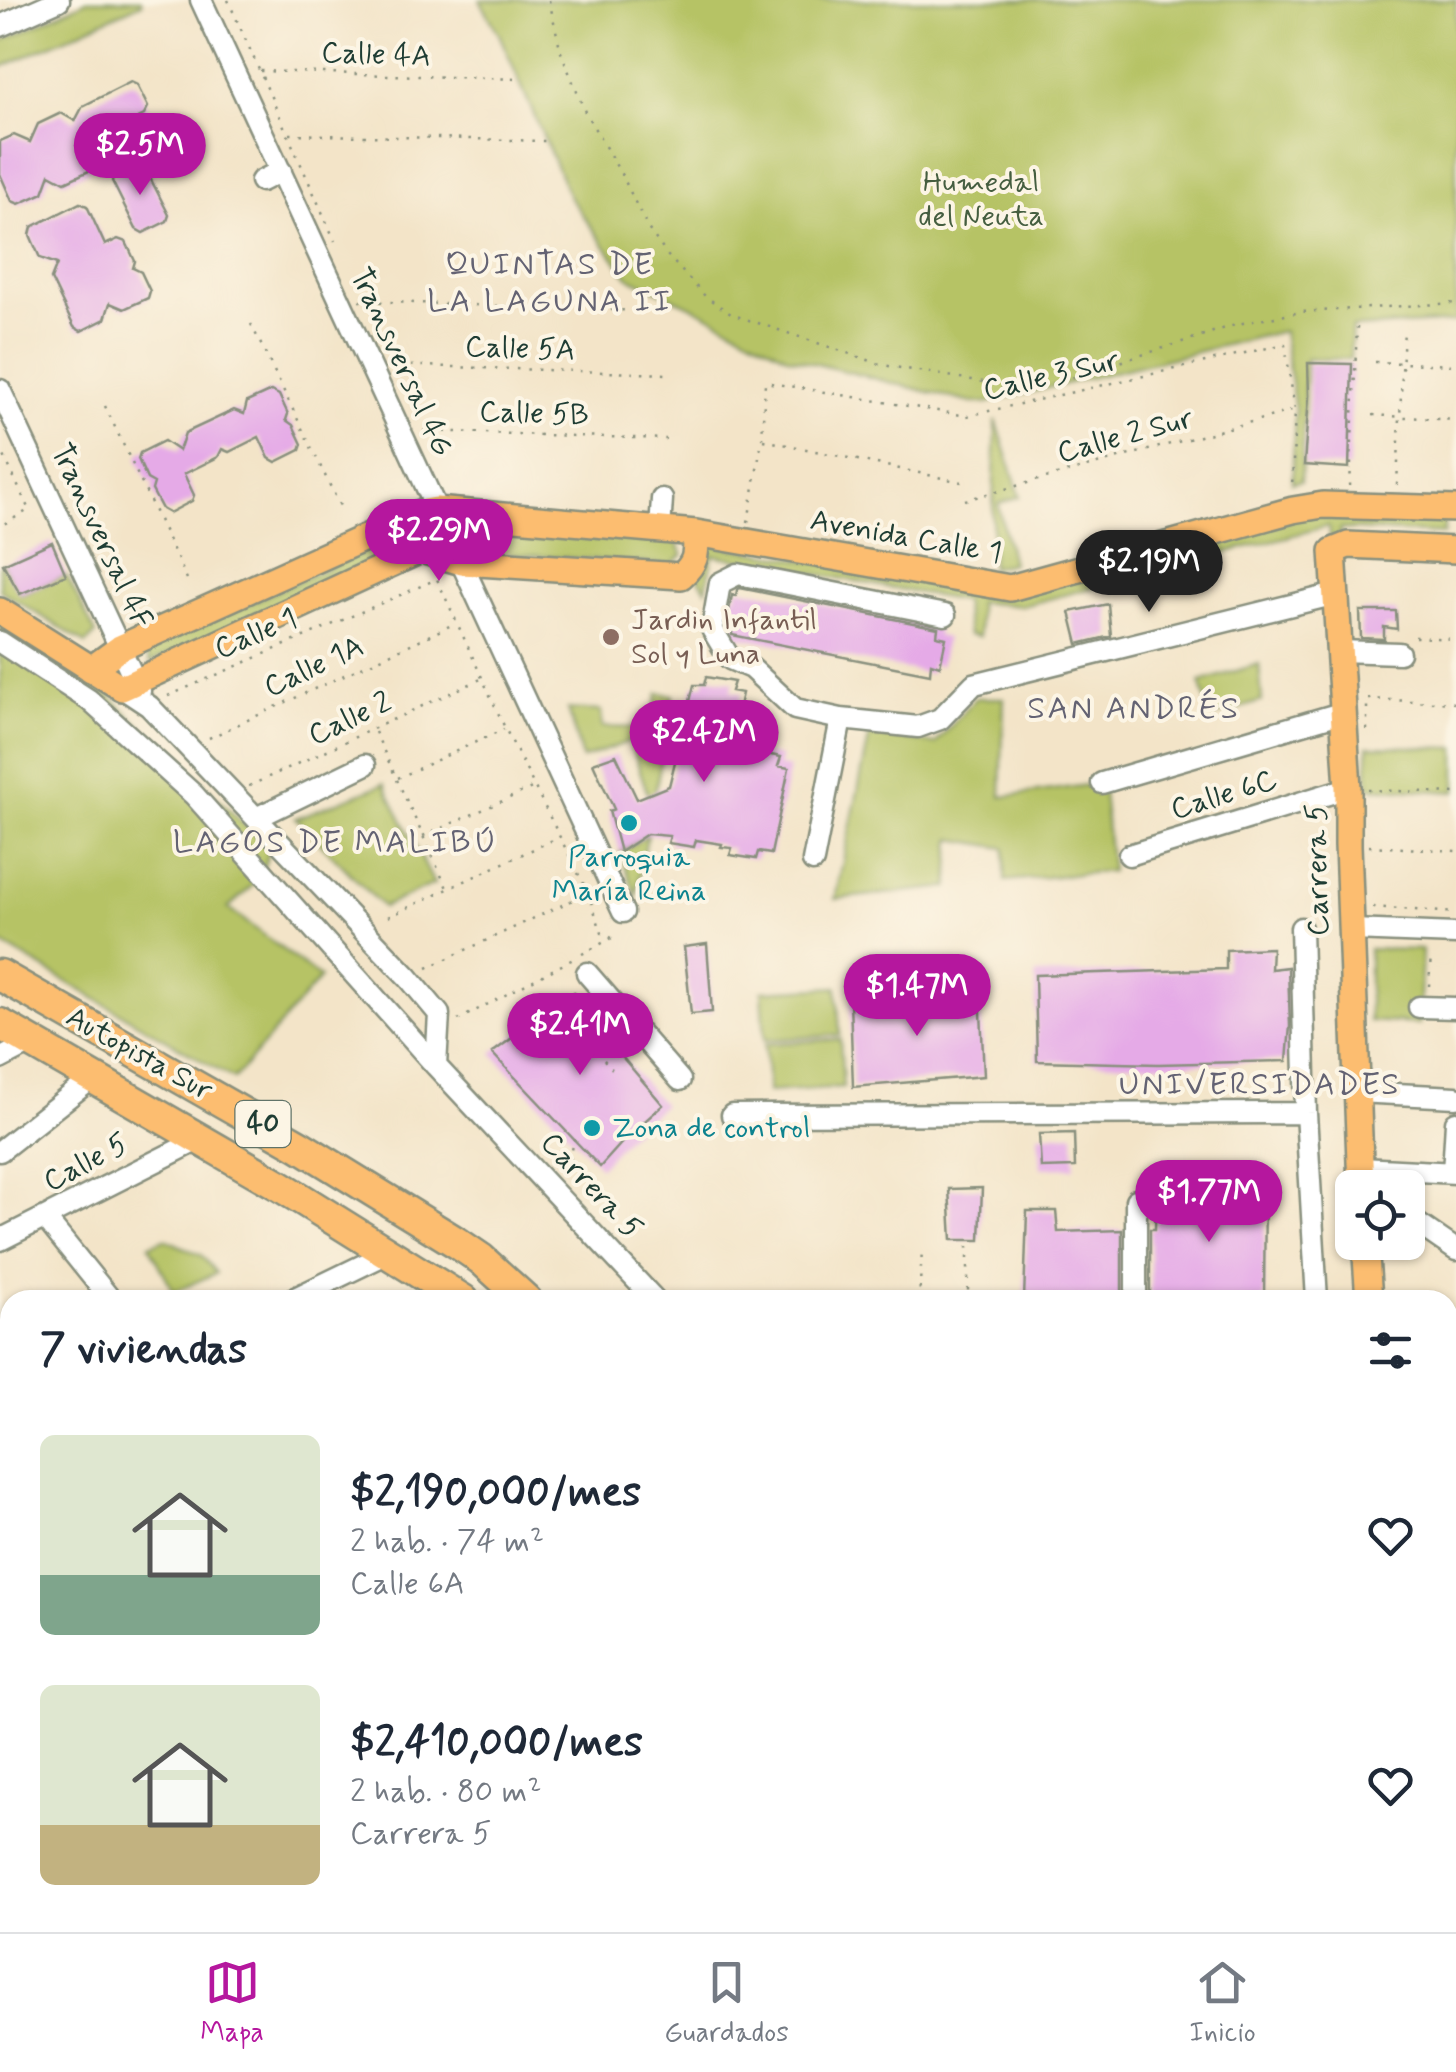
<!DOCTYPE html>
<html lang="es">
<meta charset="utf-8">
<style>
body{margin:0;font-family:Mynerve,sans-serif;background:#f2f2f3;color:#1f2937;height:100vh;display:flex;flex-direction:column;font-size:38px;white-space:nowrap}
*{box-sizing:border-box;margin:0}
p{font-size:32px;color:#747a83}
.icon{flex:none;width:55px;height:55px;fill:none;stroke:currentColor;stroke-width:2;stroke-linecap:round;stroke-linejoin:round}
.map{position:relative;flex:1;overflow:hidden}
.sheet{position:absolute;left:0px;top:1290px;width:1458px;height:642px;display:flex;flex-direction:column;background:#fff;border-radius:30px 30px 0 0;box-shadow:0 2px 8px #0004}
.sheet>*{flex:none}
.fabs{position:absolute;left:1335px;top:1170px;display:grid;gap:20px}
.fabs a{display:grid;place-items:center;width:90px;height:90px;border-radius:15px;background:#fff;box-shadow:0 2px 8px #0004;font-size:50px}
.price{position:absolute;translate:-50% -85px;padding:0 22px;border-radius:35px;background:#b5179e;color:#fff;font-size:32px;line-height:65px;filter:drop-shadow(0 2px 5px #0008)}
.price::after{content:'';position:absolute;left:50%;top:60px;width:30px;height:22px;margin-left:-15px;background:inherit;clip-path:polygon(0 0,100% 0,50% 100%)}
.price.on{background:#222;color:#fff}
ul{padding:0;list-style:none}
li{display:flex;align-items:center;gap:30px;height:250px;padding:0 40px}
li span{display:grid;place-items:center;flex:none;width:280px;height:200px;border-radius:15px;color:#555}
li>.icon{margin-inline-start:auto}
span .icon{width:120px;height:120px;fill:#fffc;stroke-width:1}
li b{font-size:42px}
h2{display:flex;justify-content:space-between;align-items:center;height:120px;padding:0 40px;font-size:42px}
.dock{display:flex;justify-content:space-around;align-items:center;height:140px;border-top:2px solid #e0e1e3;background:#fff;font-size:28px;color:#747a83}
.dock a{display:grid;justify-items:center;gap:5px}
.dock .on{color:#b5179e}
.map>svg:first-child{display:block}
.green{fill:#b6c365;stroke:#6a804c;stroke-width:2.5}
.sand{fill:#eeda9e;stroke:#868c69;stroke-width:2.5}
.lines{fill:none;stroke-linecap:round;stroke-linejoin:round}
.river{stroke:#51bdcb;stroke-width:30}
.building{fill:#e5aae7}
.minor-casing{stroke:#89907e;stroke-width:25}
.major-casing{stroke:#89907e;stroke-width:30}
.highway-casing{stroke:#89907e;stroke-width:35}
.path{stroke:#89907e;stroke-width:2.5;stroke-dasharray:2.5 8;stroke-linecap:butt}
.minor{stroke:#fff;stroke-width:20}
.major{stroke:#fcbd6f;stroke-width:25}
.highway{stroke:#fcbd6f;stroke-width:30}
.education-dot{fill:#8d6e63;stroke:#fcf5e5;stroke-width:4}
.culture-dot{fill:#0f9aa8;stroke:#fcf5e5;stroke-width:4}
.labels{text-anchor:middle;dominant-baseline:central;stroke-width:8;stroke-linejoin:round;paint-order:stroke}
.shield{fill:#fcf5e5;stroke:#617469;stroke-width:2.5}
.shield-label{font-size:28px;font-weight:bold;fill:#1f3d34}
.street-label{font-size:30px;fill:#1f3d34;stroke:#fcf5e5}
.park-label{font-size:30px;fill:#455e40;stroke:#fcf5e5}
.education-label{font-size:30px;fill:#785e54;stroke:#fcf5e5;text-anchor:start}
.culture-label{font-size:30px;fill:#0d838f;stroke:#fcf5e5}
.neighbourhood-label{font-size:32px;letter-spacing:2.5px;fill:#646373;stroke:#fcf5e5}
</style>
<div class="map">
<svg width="1456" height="1932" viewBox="0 0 1456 1932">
<rect width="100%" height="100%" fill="#fcf5e5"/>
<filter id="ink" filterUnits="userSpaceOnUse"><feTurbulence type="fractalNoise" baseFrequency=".01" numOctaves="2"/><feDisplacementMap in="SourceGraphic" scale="20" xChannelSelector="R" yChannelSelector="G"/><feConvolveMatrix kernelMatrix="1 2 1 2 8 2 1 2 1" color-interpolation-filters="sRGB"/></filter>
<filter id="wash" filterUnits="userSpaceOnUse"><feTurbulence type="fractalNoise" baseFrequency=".0048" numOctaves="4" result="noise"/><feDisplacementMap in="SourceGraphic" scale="40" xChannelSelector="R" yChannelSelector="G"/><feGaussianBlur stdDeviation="2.25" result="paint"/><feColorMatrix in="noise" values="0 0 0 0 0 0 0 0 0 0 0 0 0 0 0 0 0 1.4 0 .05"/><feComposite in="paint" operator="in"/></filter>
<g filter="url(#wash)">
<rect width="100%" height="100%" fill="#f3e4c8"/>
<!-- green -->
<path class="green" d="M87 0H141L142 3 0 68V42Z
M480 0H1456V322L1352 328 1350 359H1306L1301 481 1292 483 1295 410 1283 331 986 403H972L789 357 695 308 628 277 570 198 499 34Z
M996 420 1020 496 998 504 1012 563 991 568Z
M1316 512 1444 517V534L1341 529 1337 546 1333 548 1328 526 1022 606 978 602 979 637 968 635 963 601 713 555 706 589 699 579 707 544 1015 595Z
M419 527 423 539 150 663 145 650Z
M463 528 677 542 683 555 670 565 465 551 459 538Z
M3 564 21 594 66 575 96 634 86 644 0 590V566Z
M0 624 90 677 269 848C262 881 252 886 228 908L320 978 234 1079 0 943Z
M1259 664 1262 701 1211 717 1200 682Z
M658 693 673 695 636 896 620 853 647 835 648 795 630 741 582 759 568 709 601 711 602 727 651 728Z
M976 698H1004L1001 797 1102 783 1111 871 1005 881V848L952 839 949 887 835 899 870 734 935 744Z
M1368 746 1456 748V792L1368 787Z
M384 784 434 884 383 907 296 818Z
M1369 949 1422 950 1419 1024 1369 1021Z
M837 987 840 1035 765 1040 762 991Z
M840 1039 843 1087 768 1092 765 1044Z
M165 1239 201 1255 216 1273 174 1292 149 1245Z
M792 1922 847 1923 854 1932H776Z"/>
<!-- sand -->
<path class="sand" d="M14 1923H113L118 1932H15Z"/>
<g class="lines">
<!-- river -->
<path class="river" d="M1448 1894 1456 1892"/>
</g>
<g id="blocks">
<!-- building -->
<path class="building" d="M131 82 137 85 148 107 144 115 126 124 119 122 116 130 82 146 91 165 89 171 65 182 50 174 43 193 19 204 12 201 0 174V141L14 135 30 142 38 124 61 113 75 121 83 106Z
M137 164 145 168 169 215 167 221 143 233 136 229 112 181 114 175Z
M80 203 87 206 105 245 118 239 126 242 135 261 133 268 141 272 150 291 148 298 124 309 110 303 105 319 81 331 74 327 51 279 57 264 40 258 30 235 32 227Z
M1308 363 1352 364 1349 468 1304 465 1309 396Z
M271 391 279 395 288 414 286 420 293 425 302 444 300 450 276 462 269 458 259 437 229 452 222 449 218 457 184 474 194 495 192 501 169 513 162 509 152 490 154 483 147 479 138 459 140 453 164 441 179 451 185 433 234 410 244 414 247 402Z
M52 542 66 575 20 594 3 564Z
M740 588 938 628 937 636 946 638 940 666 931 663 930 674 732 635V622L727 621 732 595 736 596 737 590Z
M1108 604 1111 636 1078 644 1070 612Z
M1360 611H1396L1397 629 1384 627V639L1361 638Z
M706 677 734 682 731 691 742 693 730 747 781 757 778 766 789 768 771 854 758 852 756 859 730 855 732 848 721 847 722 844 696 840 694 847 668 843 670 836 647 834 620 852 609 811 614 809 593 763 616 755 637 799 669 786 694 685H704Z
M707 944 712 1012 691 1014 684 947Z
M1272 948 1271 969 1288 967 1290 1026 1287 1061 1158 1064 1037 1061 1035 975 1226 969V950Z
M980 990 984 1076 853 1087 850 1001Z
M574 992 623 1058 663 1105 627 1137 600 1167 492 1053Z
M1074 1133 1075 1167 1041 1168 1039 1134Z
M1265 1187 1264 1300H1150V1229H1155L1156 1191Z
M982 1188 980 1240H952L949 1189Z
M1027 1211H1056L1058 1232 1122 1230V1300H1024Z"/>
</g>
</g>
<g filter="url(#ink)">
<use href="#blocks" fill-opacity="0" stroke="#89907e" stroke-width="2.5"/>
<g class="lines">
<!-- minor casing -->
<g class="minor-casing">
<path id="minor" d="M201 0 623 912
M0 26 59 0
M261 181 281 171
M0 390 140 691
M660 530 662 499
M945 615 738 574 720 583 712 629 730 659 751 668 795 709 841 719 918 727 940 719 974 684 1336 594
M0 642 89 700 194 795 436 1066
M1339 651 1399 653
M122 688 149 706 408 977 439 1014 436 1066 655 1300
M1102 783 1344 712
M256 818 365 765
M1129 855 1348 788
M813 861 841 719
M1301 928 1306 1113 1317 1300
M1352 930 1456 934
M587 973 680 1080
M1419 1007 1456 1008
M0 1059 33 1042
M1356 1092 1456 1097
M732 1115 1306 1113
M0 1151 94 1077
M1361 1168 1456 1173
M1453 1172 1456 1122
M1408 1217 1456 1250
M45 1218 111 1300
M0 1240 200 1139
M291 1300 388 1253
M1136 1300V1200
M1448 1345 1456 1350
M0 1355 10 1368
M0 1438 10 1434
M1448 1537 1456 1539
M0 1619 10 1633
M98 1922 101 1932
M119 1922 123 1932
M1147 1922 1152 1932
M924 1923 961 1932"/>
</g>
<!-- major casing -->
<g class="major-casing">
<path id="major" d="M0 611 122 688 421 550 462 562 681 576C697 562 696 554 696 533
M91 669 120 648 420 513 436 510 696 533 1010 588 1293 510 1323 505 1456 509
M1361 1188 1348 845V788L1333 551 1348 545 1456 550
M1365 1242 1369 1300
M1448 1681 1456 1684
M0 1885 10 1886"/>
</g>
<!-- highway casing -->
<g class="highway-casing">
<path id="highway" d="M0 975 300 1146 459 1244 481 1259 526 1300
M0 1024 279 1185 463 1300
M870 1922 875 1932
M924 1922 930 1932"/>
</g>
<!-- path -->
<path class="path" d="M228 0 335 241
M549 0 561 52 585 112 624 179 647 227 667 255 705 296 731 314 883 365 984 382 1012 391H1030L1238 324 1301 312 1456 303
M260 71 517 79
M290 134 545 141
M359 301 673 312
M251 324 340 506
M1375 362 1456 365
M390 365 668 374
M105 406 187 579
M1373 415 1456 420
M423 431 666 439
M764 440 966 483
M0 447 29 510 0 526
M1397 485 1404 328
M1350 486 1357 327
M965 500 1295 410
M748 522 762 440 765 382 967 416 1285 344 1295 410 1292 489
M1415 637 1456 639
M168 696 437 579 505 728 588 893 602 933 612 938
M1368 699 1456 703
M1367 730V699
M375 732 447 888
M209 738 456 623
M398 778 504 729
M249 786 483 678
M1368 790 1456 793
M423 836 534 787
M1369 846 1456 851
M1373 907 1456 913
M388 917 557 838
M582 954 612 938 615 931
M427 968 588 893
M1429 986 1431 955
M458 1020 575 958
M597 1052 612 1069
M568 1170 574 1140
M968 1246V1300
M919 1300 922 1250
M0 1679 10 1681
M176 1922 183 1932
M233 1922 241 1932
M315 1922 323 1932
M1051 1922 1056 1932
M1064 1922 1069 1932
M300 1932 311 1922
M385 1932 397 1922"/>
<!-- minor -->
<use href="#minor" class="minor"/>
<!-- major -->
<use href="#major" class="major"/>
<!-- highway -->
<use href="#highway" class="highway"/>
</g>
</g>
<!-- markers -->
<circle class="education-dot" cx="611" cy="637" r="10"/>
<g class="culture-dot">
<circle cx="629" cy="823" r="10"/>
<circle cx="592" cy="1128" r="10"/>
</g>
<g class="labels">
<!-- shield labels -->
<rect class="shield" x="235.5" y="1101" width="55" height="46" rx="8"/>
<g class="shield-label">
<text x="263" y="1124">40</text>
</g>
<!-- street labels -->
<g class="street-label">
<text transform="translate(376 55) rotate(2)">Calle 4A</text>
<text transform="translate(520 349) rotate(2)">Calle 5A</text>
<text transform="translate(401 362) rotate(65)">Transversal 4G</text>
<text transform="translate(1051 376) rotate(-13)">Calle 3 Sur</text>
<text transform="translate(534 414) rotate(2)">Calle 5B</text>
<text transform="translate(1125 436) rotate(-15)">Calle 2 Sur</text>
<text transform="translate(101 536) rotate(65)">Transversal 4F</text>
<text transform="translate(906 537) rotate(10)">Avenida Calle 1</text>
<text transform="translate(256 634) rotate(-23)">Calle 1</text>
<text transform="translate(314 667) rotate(-25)">Calle 1A</text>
<text transform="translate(350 719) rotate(-25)">Calle 2</text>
<text transform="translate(1224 795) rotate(-17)">Calle 6C</text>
<text transform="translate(1318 870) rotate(-91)">Carrera 5</text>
<text transform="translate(139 1054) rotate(29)">Autopista Sur</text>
<text transform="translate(86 1163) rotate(-28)">Calle 5</text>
<text transform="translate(591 1186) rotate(47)">Carrera 5</text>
</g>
<!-- park labels -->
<g class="park-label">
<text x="981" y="182">Humedal<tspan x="981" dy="34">del Neuta</tspan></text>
</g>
<!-- education labels -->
<g class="education-label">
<text x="631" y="620">Jardin Infantil<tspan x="631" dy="34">Sol y Luna</tspan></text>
</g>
<!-- culture labels -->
<g class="culture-label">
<text x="629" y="857">Parroquia<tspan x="629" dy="34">María Reina</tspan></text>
<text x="612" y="1128" text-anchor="start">Zona de control</text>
</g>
<!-- neighbourhood labels -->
<g class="neighbourhood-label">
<text x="550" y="265">QUINTAS DE<tspan x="550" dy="37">LA LAGUNA II</tspan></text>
<text x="1134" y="709">SAN ANDRÉS</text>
<text x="336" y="843">LAGOS DE MALIBÚ</text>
<text x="1260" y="1085">UNIVERSIDADES</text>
</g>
</g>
</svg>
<div class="fabs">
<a><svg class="icon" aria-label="locate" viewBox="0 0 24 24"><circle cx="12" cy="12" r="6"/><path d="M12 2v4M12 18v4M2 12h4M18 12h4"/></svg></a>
</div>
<b class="price" style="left:140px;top:198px">$2.5M</b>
<b class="price" style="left:439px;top:584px">$2.29M</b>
<b class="price on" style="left:1149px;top:615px">$2.19M</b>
<b class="price" style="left:704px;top:785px">$2.42M</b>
<b class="price" style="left:917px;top:1039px">$1.47M</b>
<b class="price" style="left:580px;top:1078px">$2.41M</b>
<b class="price" style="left:1209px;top:1245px">$1.77M</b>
<section class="sheet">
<h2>7 viviendas<svg class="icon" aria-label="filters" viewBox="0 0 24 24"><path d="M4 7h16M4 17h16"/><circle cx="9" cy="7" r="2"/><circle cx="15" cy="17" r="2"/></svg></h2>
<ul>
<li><span style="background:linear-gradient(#dfe7d0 70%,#7fa58c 0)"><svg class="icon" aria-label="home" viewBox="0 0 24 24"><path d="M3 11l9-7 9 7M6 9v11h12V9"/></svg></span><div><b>$2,190,000/mes</b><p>2 hab. · 74 m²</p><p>Calle 6A</p></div><svg class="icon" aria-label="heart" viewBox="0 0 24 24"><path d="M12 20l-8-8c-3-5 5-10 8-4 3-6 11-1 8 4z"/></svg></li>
<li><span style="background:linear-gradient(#dfe7d0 70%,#c2b280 0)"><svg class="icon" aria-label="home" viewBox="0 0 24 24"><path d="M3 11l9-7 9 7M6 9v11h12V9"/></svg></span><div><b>$2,410,000/mes</b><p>2 hab. · 80 m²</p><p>Carrera 5</p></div><svg class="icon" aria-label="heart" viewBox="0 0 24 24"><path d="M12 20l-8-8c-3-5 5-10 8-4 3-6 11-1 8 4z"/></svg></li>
</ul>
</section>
</div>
<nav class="dock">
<a class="on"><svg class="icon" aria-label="map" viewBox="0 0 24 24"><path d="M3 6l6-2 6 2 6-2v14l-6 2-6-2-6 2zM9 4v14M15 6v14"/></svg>Mapa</a>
<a><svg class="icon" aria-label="saved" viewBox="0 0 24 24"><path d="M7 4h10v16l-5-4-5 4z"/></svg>Guardados</a>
<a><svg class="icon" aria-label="home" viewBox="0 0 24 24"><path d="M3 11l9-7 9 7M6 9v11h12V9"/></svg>Inicio</a>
</nav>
